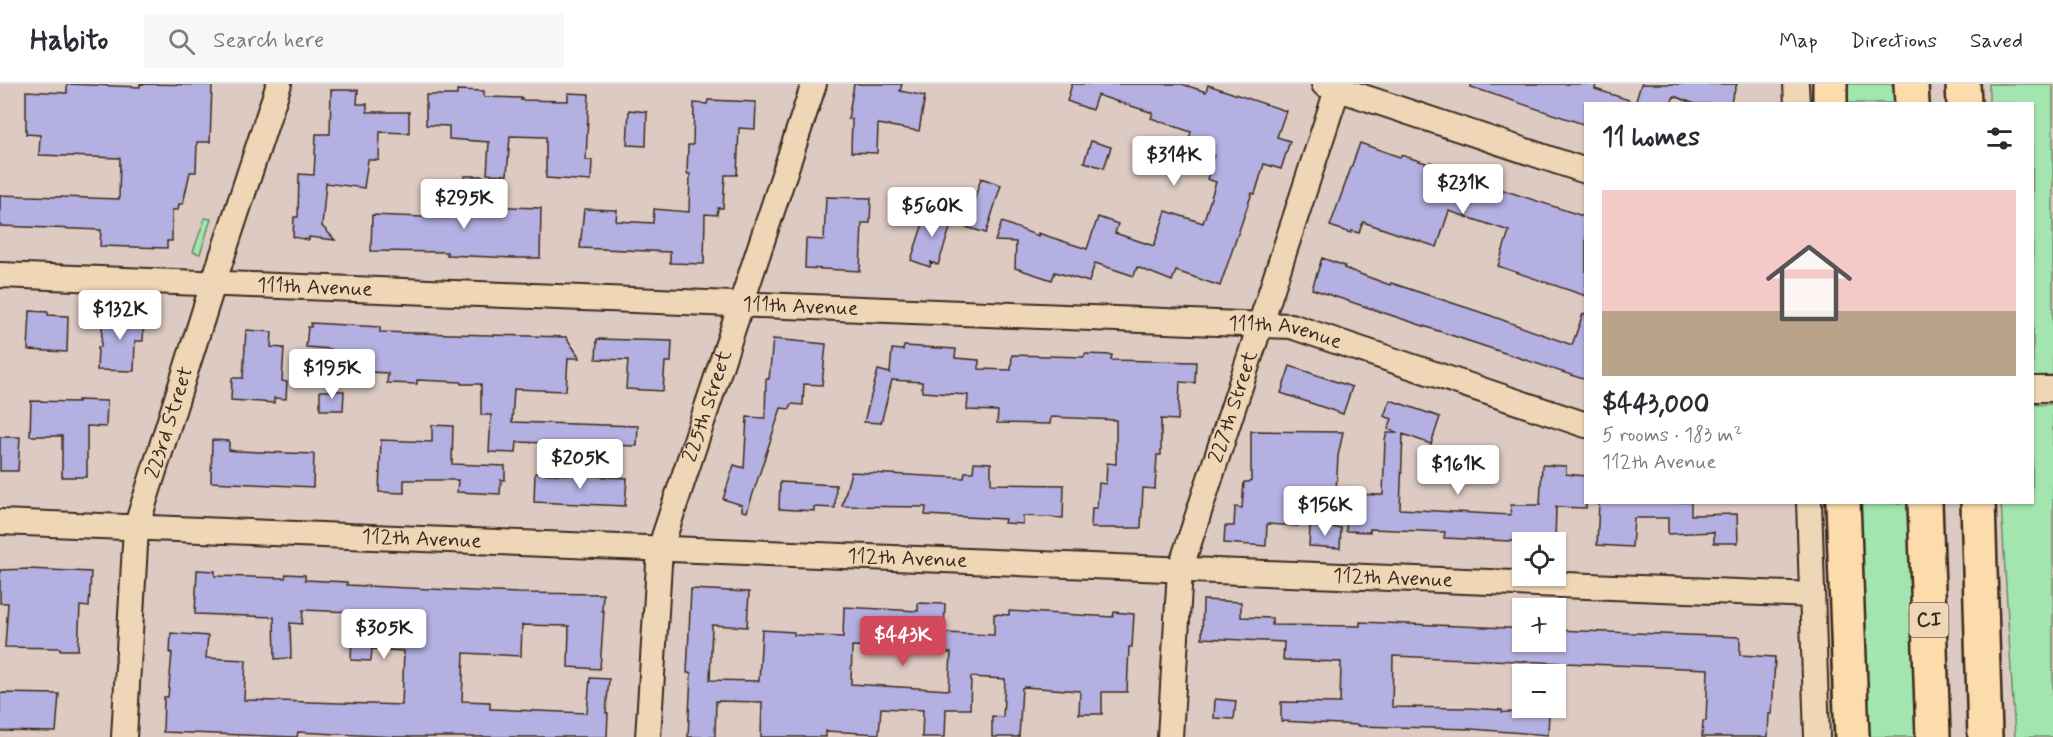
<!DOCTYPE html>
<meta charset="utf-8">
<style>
body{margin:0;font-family:Mynerve,sans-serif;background:#f7f7f7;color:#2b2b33;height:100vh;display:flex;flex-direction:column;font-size:22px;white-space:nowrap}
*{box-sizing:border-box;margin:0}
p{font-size:20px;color:#7c7c81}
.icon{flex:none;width:33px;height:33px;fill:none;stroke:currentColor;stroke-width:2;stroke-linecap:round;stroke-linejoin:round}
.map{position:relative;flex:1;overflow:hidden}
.side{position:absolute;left:1584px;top:18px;width:450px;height:402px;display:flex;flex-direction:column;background:#fff;border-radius:0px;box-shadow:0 2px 4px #0004}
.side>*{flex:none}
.tools{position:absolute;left:1512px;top:448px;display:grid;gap:12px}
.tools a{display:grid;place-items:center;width:54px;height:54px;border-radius:0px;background:#fff;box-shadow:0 2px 4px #0004;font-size:30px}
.price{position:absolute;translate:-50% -51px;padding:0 14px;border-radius:6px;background:#fff;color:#222;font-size:20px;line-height:39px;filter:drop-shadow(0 2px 3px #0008)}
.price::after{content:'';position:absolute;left:50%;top:36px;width:18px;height:14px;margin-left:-9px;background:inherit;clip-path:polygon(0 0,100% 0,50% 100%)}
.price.selected{background:#d1495b;color:#fff}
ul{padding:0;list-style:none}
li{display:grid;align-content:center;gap:12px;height:318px;padding:0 18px}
li span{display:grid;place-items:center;height:186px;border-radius:0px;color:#555}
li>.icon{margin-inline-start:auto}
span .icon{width:108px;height:108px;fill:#fffc;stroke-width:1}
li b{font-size:26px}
h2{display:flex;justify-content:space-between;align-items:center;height:72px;padding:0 18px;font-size:26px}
header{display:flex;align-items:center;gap:36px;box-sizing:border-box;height:84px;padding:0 30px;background:#fff;border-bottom:2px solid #e1e1e2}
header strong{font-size:28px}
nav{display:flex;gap:33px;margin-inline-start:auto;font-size:21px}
.search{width:420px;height:54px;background:#f7f7f7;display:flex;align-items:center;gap:15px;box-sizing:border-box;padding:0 21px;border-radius:0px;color:#7c7c81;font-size:22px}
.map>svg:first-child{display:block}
.green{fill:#a3e5af;stroke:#6f8866;stroke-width:1.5}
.building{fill:#b4b0e1;stroke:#3b2a1e;stroke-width:1.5;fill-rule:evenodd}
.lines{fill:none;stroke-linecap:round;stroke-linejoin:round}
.minor-casing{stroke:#3b2a1e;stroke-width:28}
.motorway-casing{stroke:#3b2a1e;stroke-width:38}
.minor{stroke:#eed6b6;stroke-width:24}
.motorway{stroke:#fddcac;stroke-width:33}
.labels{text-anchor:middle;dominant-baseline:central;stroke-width:4.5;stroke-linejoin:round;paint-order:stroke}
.shield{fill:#eed6b6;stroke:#715e4c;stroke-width:1.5}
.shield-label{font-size:20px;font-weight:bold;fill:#3b2a1e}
.street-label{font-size:21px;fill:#3b2a1e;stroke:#eed6b6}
</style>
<header>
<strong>Habito</strong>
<div class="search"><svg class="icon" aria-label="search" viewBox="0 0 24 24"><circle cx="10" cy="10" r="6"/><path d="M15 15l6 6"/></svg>Search here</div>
<nav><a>Map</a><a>Directions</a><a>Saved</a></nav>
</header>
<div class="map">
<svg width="2053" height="653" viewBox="0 0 2053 653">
<rect width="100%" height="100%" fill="#ddcbc3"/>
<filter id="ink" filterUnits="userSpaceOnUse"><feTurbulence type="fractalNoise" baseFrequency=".0167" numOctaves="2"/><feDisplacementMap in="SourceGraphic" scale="12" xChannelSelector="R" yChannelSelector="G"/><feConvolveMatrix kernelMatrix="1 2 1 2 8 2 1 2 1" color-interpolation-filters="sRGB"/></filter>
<g filter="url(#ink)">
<!-- green -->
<path class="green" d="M1845 0H1895L1896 19H1846Z
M1989 0H2053V291L2033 292 2032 20 1989 19Z
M205 134 211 135 200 170 193 168Z
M2053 320V653H2015L2001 419 2032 418 2033 321Z
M1826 419H1831L1840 653H1833Z
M1859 419H1910L1917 653H1867Z"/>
<!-- building -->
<path class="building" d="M67 0 140 3V0L212 1 210 58H197L196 88H190L183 120H179L178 126H172V157H167V164L100 162 101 146 0 142V111L119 115 120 74 39 71 40 51 26 50V7L67 9Z
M854 0H902L900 7 925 12 919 47 878 40 877 69 851 68 852 35H848Z
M1072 0H1182L1206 8 1208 1 1286 27 1277 53 1290 57 1281 85 1264 80 1255 110 1252 109 1220 202 1176 187 1172 197 1137 183 1134 192 1095 179 1089 198 1055 188 1052 196 1015 184 1016 158 995 157 1002 138 1038 152V149L1087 165 1098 133 1118 140 1115 149 1154 162 1166 127 1203 139 1216 98 1207 95 1214 71 1187 62 1191 48 1151 34 1153 29 1097 11 1092 26 1067 17Z
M1471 0H1596L1595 5 1629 16V20H1586V41L1471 3Z
M1641 0H1737L1730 20H1695L1674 12 1671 20H1635Z
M331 6H358L357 20H367V28H409V49L380 48 379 76H368L364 104 326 99 322 142 335 156 309 153V156L293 153 294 133H298L299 90 314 91 316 50H330Z
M457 6 484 7V13L522 14 521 16 568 17V9L589 10 586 76H592L591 97 546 94V53L510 52 507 91 487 90 489 58 449 55V42L426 41V11H457Z
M708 16 756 18 755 45 739 44 737 91H725L723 124H718L717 131 705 130 704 180 670 179V168L580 164 584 125 617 126 616 137 653 139 654 125 689 128 690 90H687L688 61H693L694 19 707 20Z
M629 26 647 28 646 62 627 61Z
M1091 57 1111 63 1104 84 1084 78Z
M1360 59 1400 73 1401 71 1429 80 1430 78 1488 101 1586 133V212L1498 182 1509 147 1449 127 1437 163 1363 138 1359 149 1352 147 1351 149 1330 142Z
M465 92H483L482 122 541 124 540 174H514L447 171V168L371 167 372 131 448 134V127L463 128Z
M981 94 1001 101 986 149 966 143Z
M826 113 871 114 870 139H862L860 187 805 184 806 155 824 156Z
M928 124 954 132 938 181 931 178 930 183 911 176Z
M1322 174 1345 182 1344 184 1390 201 1391 199 1486 230 1572 261 1583 230H1586V296L1312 205Z
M30 227 48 228V231L68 232 67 268 28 266Z
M103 228 144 230 143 257H135L134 287 97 286 98 263H101Z
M311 239 380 243V248L566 253 580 274H568L566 307 514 305 512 338 638 342 637 362 517 358 516 369 489 368 491 331H481V300H461V298L417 296V300L387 299 388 289 329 286 330 265 306 263 308 243H311Z
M246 246 272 248 271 263 284 264 282 297 287 298 286 315 274 314V319L231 316 232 294H243Z
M597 255 672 257 671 278H665L663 307 626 305 628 276 596 275Z
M773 255 826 260 822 301 804 300 803 321 791 320 790 325 781 324 747 428 742 427V421L723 415 734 381 744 384 747 333 765 334 766 295H769Z
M904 262 956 265 955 274 979 276V285L1011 286 1012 271 1084 273 1085 270 1112 271 1111 276 1196 278 1195 299 1180 298 1178 336 1161 335V371H1157L1155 405 1143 404 1141 444H1091L1092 424H1097L1099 399 1106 400 1107 379 1116 380V336L1051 333 1050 340 997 339 998 327 967 326 968 311 922 308V298L892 296 881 339 864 338 878 286 890 289 892 265 903 266Z
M1290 282 1352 303 1343 330 1281 309Z
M320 307H344L343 326H320Z
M78 316 107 317 106 343 87 342V393H62V352H30L31 317 78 318Z
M1390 316 1440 333 1431 360 1403 350 1400 425 1510 431 1511 421H1540L1542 381 1566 382V390L1586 392V424L1556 423 1555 459 1444 454 1445 448 1370 445V448L1346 447 1348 410 1383 411 1385 355 1387 349H1398L1388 345 1392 335 1384 332Z
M432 341 453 342 452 380 505 382V396H501L500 410 457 408 458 396H404V409L379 408 381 356 432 358Z
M1251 347 1343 348 1338 372 1336 408 1300 406 1298 442 1267 440 1266 462 1224 459 1225 442H1234L1235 423 1242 424 1244 398H1249L1251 396Z
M0 353H20L18 387H0Z
M212 356 229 357V366L236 367 314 370 313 403 211 398Z
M974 378 991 379V400L1064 401 1063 434 1023 432V440L1004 439 1005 435 925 431 926 423 842 422 851 388 964 394 965 388H973Z
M535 389 627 394 625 422 534 418Z
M780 398 836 401 835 424 814 423V427L779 425Z
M1599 418H1691V431L1737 430 1738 459H1714V448L1668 450V434H1634L1632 463 1597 461Z
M1310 443 1341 444 1340 464 1309 462Z
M29 485 91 488 89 523 80 522 78 566H60V564L5 563 8 519H0V486Z
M197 486 215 487V492L285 494 286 490 305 491V496L347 498V501L387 503 518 509 603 510 602 527H604L600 585 568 583 569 542 522 541 521 572 464 569 462 617 490 618V625H492L587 629 590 594 609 595 606 629H608L607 653H397L298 648 297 653 163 648 164 613H168L172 569H170L171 549 208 552 206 574 246 576 244 616 402 621 404 567 372 565 371 577 351 576 353 528 303 526 302 540 290 539 291 574 275 575 274 533 195 530Z
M691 505 749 508 747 543 712 541 710 596 759 597 762 546 794 548V551L843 553 844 523 918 527V519L945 520 944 549 994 551V530L1009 531V527L1113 533 1114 528 1134 530 1132 563H1129L1127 608H1102V630H1079L1080 607 1024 603 1022 604 1019 653H992V632L1003 633 1005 595 971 593 970 625H946L945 653H922L923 626 881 624 879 650 826 647V653H761L762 618 716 617 715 653H688L691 589H687ZM852 562 900 564V567L951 569 949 606 851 600Z
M1203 516 1241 518V533L1272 534V541L1360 542V538L1508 544 1522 545V558H1556V546L1740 553V571L1775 573 1772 630H1769L1768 653H1702L1703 637H1706L1708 585 1393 572 1392 623 1469 624 1502 626V628L1549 629 1548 651 1471 645 1358 642V641L1281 637V618L1340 619 1341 578 1283 576 1284 558 1202 554Z
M0 609 59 610 56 648 0 647Z
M1215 615 1236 617 1234 635 1214 634Z"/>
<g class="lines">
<!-- minor casing -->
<g class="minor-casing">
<g id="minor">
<path d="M1324 0 1586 87"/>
<path d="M1796 0 1797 20"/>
<path id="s1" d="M0 191 1291 242 1586 341"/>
<path d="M2032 305H2053"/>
<path d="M1809 418 1817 653"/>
<path id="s2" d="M0 438 1812 511"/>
<path id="s3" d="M124 653 136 444 213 200 279 0"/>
<path id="s4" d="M648 653 660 465 814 0"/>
<path id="s5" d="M1170 653 1180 486 1339 0"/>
</g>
</g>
<!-- motorway casing -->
<g class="motorway-casing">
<path id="motorway" d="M1830 0V20
M1911 0 1912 20
M1963 0 1964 20
M1843 418 1852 653
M1925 418 1933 653
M1978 418 1985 653"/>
</g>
<!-- minor -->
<use href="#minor" class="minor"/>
<!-- motorway -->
<use href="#motorway" class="motorway"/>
</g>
</g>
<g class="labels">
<!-- shield labels -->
<rect class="shield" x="1909.5" y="519" width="39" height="34" rx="4.5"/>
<g class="shield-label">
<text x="1929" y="536">CI</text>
</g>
<!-- street labels -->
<g class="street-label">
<text stroke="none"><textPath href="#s1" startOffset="315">111th Avenue</textPath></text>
<text stroke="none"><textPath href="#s1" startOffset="801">111th Avenue</textPath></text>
<text stroke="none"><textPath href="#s1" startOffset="1287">111th Avenue</textPath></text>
<text stroke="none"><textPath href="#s4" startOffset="339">225th Street</textPath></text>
<text stroke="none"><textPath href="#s5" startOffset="339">227th Street</textPath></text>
<text stroke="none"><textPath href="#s3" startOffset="320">223rd Street</textPath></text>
<text stroke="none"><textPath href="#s2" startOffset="422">112th Avenue</textPath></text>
<text stroke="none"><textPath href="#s2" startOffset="908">112th Avenue</textPath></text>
<text stroke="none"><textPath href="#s2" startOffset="1394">112th Avenue</textPath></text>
</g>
</g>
</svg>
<div class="tools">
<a><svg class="icon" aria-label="locate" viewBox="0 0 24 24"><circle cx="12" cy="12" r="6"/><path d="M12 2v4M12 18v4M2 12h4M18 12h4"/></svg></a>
<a>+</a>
<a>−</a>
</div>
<b class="price" style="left:1174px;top:103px">$314K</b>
<b class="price" style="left:1463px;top:131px">$231K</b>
<b class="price" style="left:464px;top:146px">$295K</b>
<b class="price" style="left:932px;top:154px">$560K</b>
<b class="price" style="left:120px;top:257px">$132K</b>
<b class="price" style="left:332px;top:316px">$195K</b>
<b class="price" style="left:580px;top:406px">$205K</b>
<b class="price" style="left:1458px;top:412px">$161K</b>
<b class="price" style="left:1325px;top:453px">$156K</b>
<b class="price" style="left:384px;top:576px">$305K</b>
<b class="price selected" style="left:903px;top:583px">$443K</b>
<section class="side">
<h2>11 homes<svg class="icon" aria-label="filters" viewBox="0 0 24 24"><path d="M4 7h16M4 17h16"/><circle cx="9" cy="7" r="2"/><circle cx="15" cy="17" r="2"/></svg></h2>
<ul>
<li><span style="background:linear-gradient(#f6c9c9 65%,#b9a48a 0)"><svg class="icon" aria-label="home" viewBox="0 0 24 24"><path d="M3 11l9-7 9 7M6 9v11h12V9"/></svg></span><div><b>$443,000</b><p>5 rooms · 183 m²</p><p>112th Avenue</p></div></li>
</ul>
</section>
</div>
